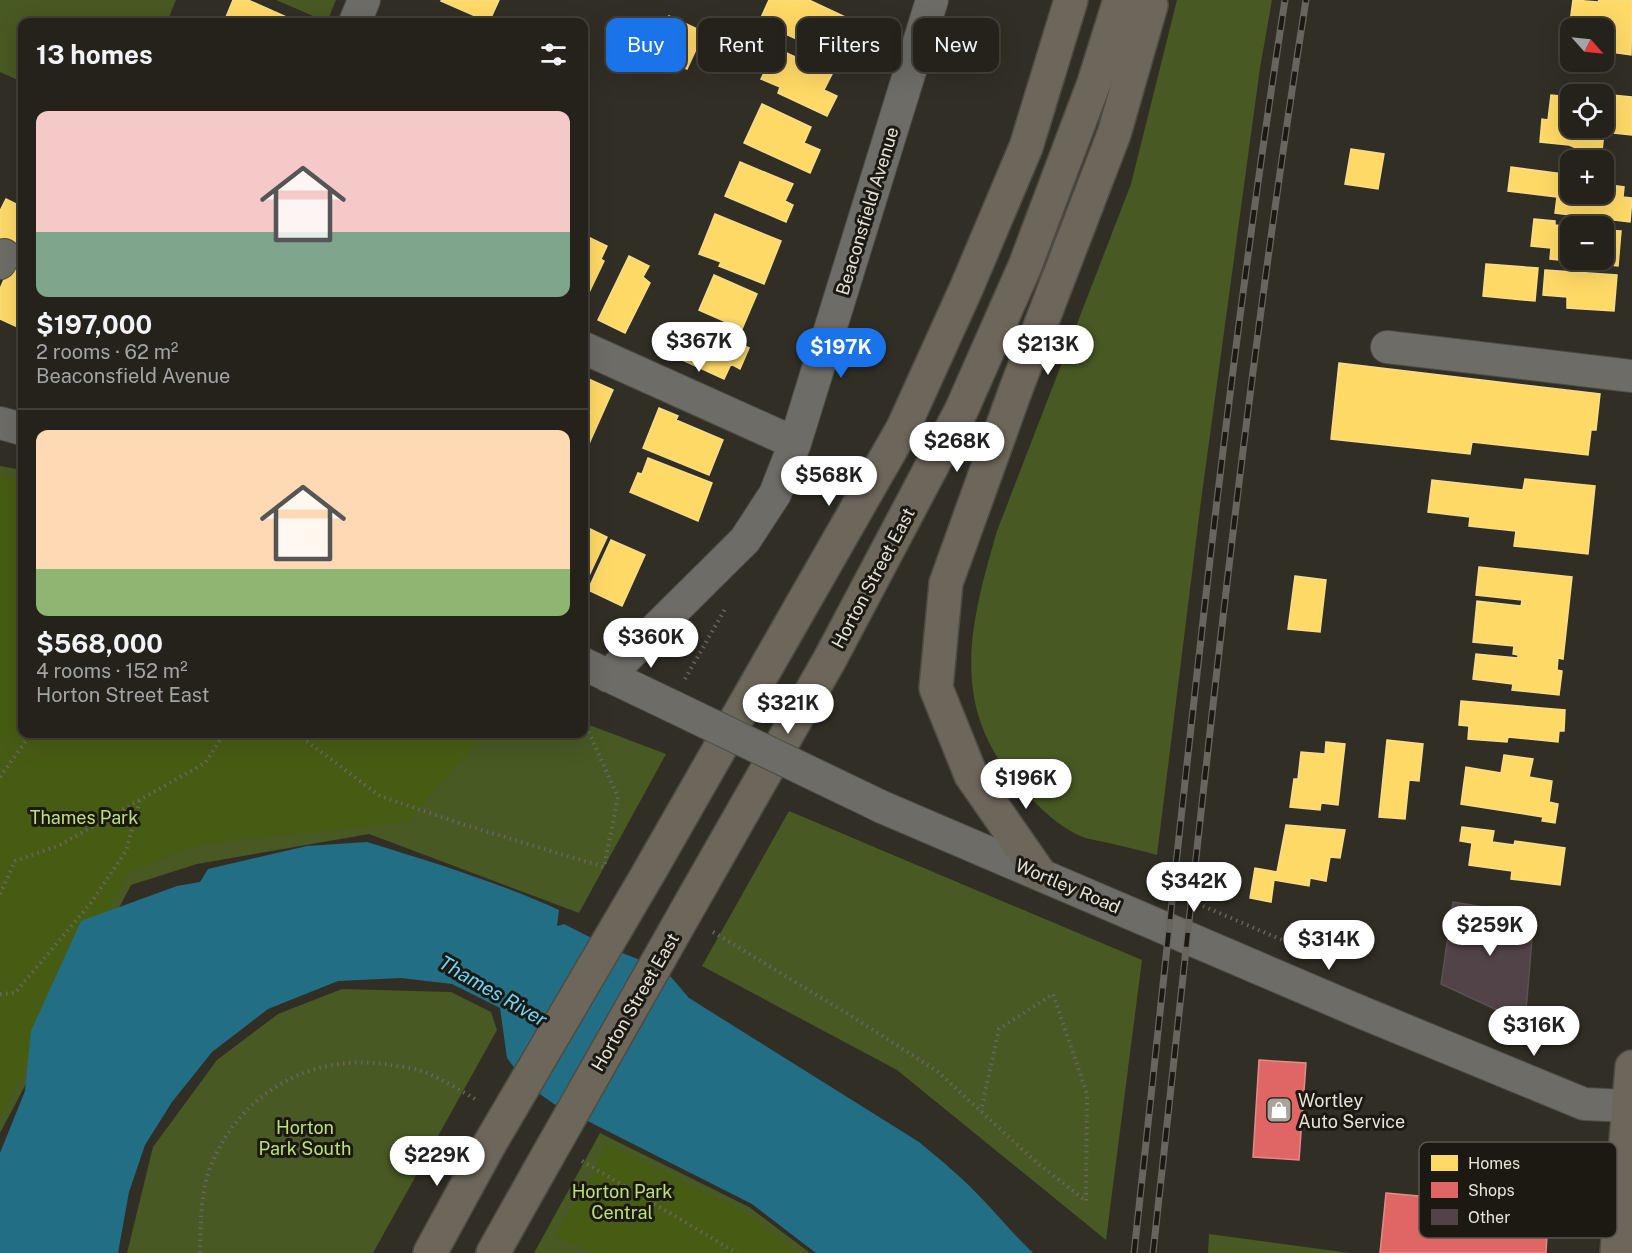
<!DOCTYPE html>
<meta charset="utf-8">
<style>
body{margin:0;font-family:"Public Sans",sans-serif;background:#312f29;color:#f1f3f6;height:100vh;display:flex;flex-direction:column;font-size:22px;white-space:nowrap}
*{box-sizing:border-box;margin:0}
p{font-size:20px;color:#a3a4a3}
.icon{flex:none;width:33px;height:33px;fill:none;stroke:currentColor;stroke-width:2;stroke-linecap:round;stroke-linejoin:round}
.map{position:relative;flex:1;overflow:hidden}
.details{position:absolute;left:18px;top:18px;width:570px;height:720px;display:flex;flex-direction:column;background:#25221c;border-radius:12px;box-shadow:0 6px 24px #0002,0 0 0 2px #423f3b}
.details>*{flex:none}
.guide{position:absolute;left:606px;top:18px;width:570px;height:54px;display:flex;gap:12px}
.needle{width:39px;rotate:117deg}
.fabs{position:absolute;left:1560px;top:18px;display:grid;gap:12px}
.fabs a{display:grid;place-items:center;width:54px;height:54px;border-radius:12px;background:#25221c;box-shadow:0 6px 24px #0002,0 0 0 2px #423f3b;font-size:30px}
.price{position:absolute;translate:-50% -51px;padding:0 14px;border-radius:21px;background:#fff;color:#222;font-size:20px;line-height:39px;filter:drop-shadow(0 2px 3px #0008)}
.price::after{content:'';position:absolute;left:50%;top:36px;width:18px;height:14px;margin-left:-9px;background:inherit;clip-path:polygon(0 0,100% 0,50% 100%)}
.price.selected{background:#1a73e8;color:#fff}
ul{padding:0;list-style:none}
li{display:grid;align-content:center;gap:12px;height:318px;padding:0 18px}
li+li{border-top:2px solid #423f3b}
li span{display:grid;place-items:center;height:186px;border-radius:12px;color:#555}
li>.icon{margin-inline-start:auto}
span .icon{width:108px;height:108px;fill:#fffc;stroke-width:1}
li b{font-size:26px}
h2{display:flex;justify-content:space-between;align-items:center;height:72px;padding:0 18px;font-size:26px}
.pill{padding:0 21px;border-radius:12px;background:#25221c;box-shadow:0 6px 24px #0002,0 0 0 2px #423f3b;font-size:21px;line-height:54px}
.pill.selected{background:#1a73e8;color:#fff}
.map>svg:first-child{display:block}
.green{fill:#485923}
.forest{fill:#475c13}
.water{fill:#226f85}
.homes{fill:#ffd966;stroke:#f8dc88;stroke-width:1.5}
.shops{fill:#e06666;stroke:#e28c88;stroke-width:1.5}
.building{fill:#524348;stroke:#575350;stroke-width:1.5}
.lines{fill:none;stroke-linecap:round;stroke-linejoin:round}
.minor-casing{stroke:#4d4b43;stroke-width:34}
.major-casing{stroke:#4d4b43;stroke-width:36}
.path{stroke:#686660;stroke-width:4;stroke-dasharray:1.5 4.5;stroke-linecap:butt}
.minor{stroke:#6e6c66;stroke-width:32}
.major{stroke:#6d665b;stroke-width:33}
.rail-casing{stroke:#68655f;stroke-width:7}
.rail{stroke:#1b1912;stroke-width:4.5;stroke-dasharray:14;stroke-linecap:butt}
.minor-bridge-casing{stroke:#4d4b43;stroke-width:34;stroke-linecap:butt}
.major-bridge-casing{stroke:#4d4b43;stroke-width:36;stroke-linecap:butt}
.minor-bridge{stroke:#6e6c66;stroke-width:32}
.major-bridge{stroke:#6d665b;stroke-width:33}
.labels{text-anchor:middle;dominant-baseline:central;stroke-width:6;stroke-linejoin:round;paint-order:stroke}
.street-label{font-size:18px;fill:#e6e3d9;stroke:#1b1912}
.park-label{font-size:18px;fill:#bce178;stroke:#1b1912}
.poi-label{font-size:18px;fill:#e6e3d9;stroke:#1b1912;text-anchor:start}
.water-label{font-size:20px;font-style:italic;fill:#6bd6fa;stroke:#1b1912}
.key{fill:#1b1912;stroke:#58564e;stroke-width:1.5}
.key-label{font-size:16px;fill:#e6e3d9}
</style>
<div class="map">
<svg width="1632" height="1253" viewBox="0 0 1632 1253">
<rect width="100%" height="100%" fill="#312e25"/>
<!-- green -->
<path class="green" d="M0 0H176L167 22H22V82L0 72Z
M276 0H336L327 22Z
M1177 0H1272L1260 68 1201 501 1157 855C1140 850 1122 846 1104 842 1096 840 1085 839 1078 835 1057 825 1040 808 1025 792 947 711 969 627 997 531L1131 184Z
M0 466 22 470V734H584V723L666 754 579 913 369 834 197 864 131 885 0 1133Z
M789 811 1142 960 1106 1240 897 1070 702 966Z
M342 989 451 992 491 1012 497 1030 373 1253H127L153 1147 217 1060 278 1014Z
M600 1133 749 1207 810 1253H534Z
M1209 1234 1350 1253H1208Z"/>
<!-- forest -->
<path class="forest" d="M0 475 22 478V734H484L408 822 200 844 127 874 0 1118Z
M606 1143 745 1212 800 1253H599L554 1237 596 1169Z"/>
<!-- water -->
<path class="water" d="M367 842C432 862 497 882 559 910L557 926 564 924 615 950 665 970 689 998 919 1142C942 1161 965 1180 985 1202 1002 1220 1015 1236 1033 1253H816L752 1204 554 1104 526 1084 507 1058 500 1008 452 984 401 978 338 981 268 1009 212 1052 172 1102 145 1145 129 1192 118 1253H0V1153L25 1091 31 1031 81 921 177 886 200 882 208 869 307 846Z"/>
<!-- homes -->
<path class="homes" d="M233 0H248L289 18 287 22H224Z
M442 0H499L489 22 441 1Z
M769 0H809L852 20 844 38 852 41 843 60 759 22Z
M1573 0 1598 2 1599 0H1632L1631 55 1604 51V28L1569 30Z
M669 16 704 32 687 69 652 54Z
M776 48 832 74 824 90 837 96 827 116 778 93 780 87 761 79Z
M1582 92 1632 97V135L1604 132 1602 151 1591 154 1569 145 1540 142 1542 119 1548 120 1551 95 1570 97V128H1604V94H1582Z
M762 104 811 127 804 143 820 150 810 173 744 143Z
M1351 149 1384 154 1378 189 1345 184Z
M740 162 793 184 785 201 793 205 786 222 725 196Z
M1511 167 1563 174 1562 179 1570 180V194H1604V184L1624 187 1623 197 1632 198 1630 222 1555 213 1557 197 1508 191Z
M6 199 22 207V249L0 238V211Z
M715 214 781 241 764 284 719 266 721 262 699 254Z
M1534 219 1555 221V225L1571 226 1570 260H1604V230L1621 231 1618 266 1550 259 1551 248 1531 246Z
M584 235 607 246 601 259 604 261 584 303Z
M629 256 649 266 643 277 650 283 625 333 598 320Z
M22 257V329L0 319V289L9 268 14 270Z
M1486 264 1538 268 1535 301 1483 296Z
M1545 270 1617 275 1614 311 1567 308V297L1543 295Z
M714 275 757 294 742 329 699 310Z
M697 324 749 348 740 369 731 364 724 379 680 359Z
M1339 363 1600 394 1596 430H1591L1588 455 1472 442 1470 454 1331 439Z
M584 377 613 390 584 455Z
M659 408 678 416 676 420 723 440 709 475 643 448Z
M648 458 712 483 698 521 630 492 638 473 642 474Z
M1525 479 1595 486 1588 554 1514 546 1516 531 1469 526 1470 517 1428 512 1432 480 1523 490Z
M584 526 607 537 587 580 584 578Z
M611 540 645 555 622 606 588 590Z
M1479 567 1572 577 1563 659 1558 658 1557 670 1562 671 1559 695 1512 690 1513 684 1473 679 1476 654 1518 658V655L1513 654 1514 646 1473 642 1477 601 1521 606 1522 600 1476 595Z
M1295 576 1326 580 1320 632 1288 629Z
M1461 701 1565 710 1564 731H1559L1558 742 1508 737 1507 742 1468 739 1469 726 1459 725Z
M1387 740 1423 744 1419 781 1409 780 1405 819 1379 817Z
M1326 742 1345 744 1338 805 1321 803 1320 810 1290 807 1294 779H1298L1301 752 1325 754Z
M1504 755 1533 759 1529 777 1552 781 1549 802 1558 804 1555 823 1542 821 1543 817 1461 804 1466 767 1501 773Z
M1286 825 1345 830 1340 858 1330 857 1326 881 1310 878 1309 886 1274 880 1271 902 1250 898 1255 868 1277 872Z
M1462 827 1494 831 1492 842 1514 845 1515 841 1565 848 1560 885 1511 879 1512 871 1469 865 1472 843 1460 841Z"/>
<!-- shops -->
<path class="shops" d="M1259 1060 1306 1063 1299 1160 1253 1157Z
M1386 1193 1507 1204 1504 1231 1547 1235 1546 1253H1380Z"/>
<!-- building -->
<path class="building" d="M1453 902 1534 915 1525 1023 1441 984Z"/>
<g class="lines">
<!-- minor casing -->
<g class="minor-casing">
<path id="minor" d="M355 22 364 0
M0 263 4 255
M1387 347 1632 376
M584 348 795 443
M0 423 22 429
M584 664 674 707
M608 676 745 540 775 494 795 443 932 0
M882 807 1356 1010 1584 1104 1628 1106"/>
</g>
<!-- major casing -->
<g class="major-casing">
<path id="major" d="M1039 873 971 775 936 688 946 583 1016 389 1114 134 1151 5 1149 0
M648 874 903 428 966 289 1026 147 1071 0
M692 901 830 659 961 411 1025 266 1094 83 1120 0
M430 1253 489 1145
M493 1253 538 1173
M1617 1253 1632 1067"/>
</g>
<!-- path -->
<path class="path" d="M685 679 725 609
M297 734 380 796 465 825 604 867 618 797 584 722
M0 777 31 734
M0 894 15 861 60 845 205 763 224 734
M1203 906 1326 959
M713 932 848 1014 937 1071 1036 1162 1086 1201 1087 1094 1053 994 999 1029 981 1111
M0 994 15 993 90 904 126 851 140 800
M582 1161 737 1253
M200 1253C201 1226 200 1197 209 1171 236 1095 311 1051 391 1065 402 1067 416 1068 427 1073 443 1080 460 1090 475 1099"/>
<!-- minor -->
<use href="#minor" class="minor"/>
<!-- major -->
<use href="#major" class="major"/>
<!-- rail casing -->
<g class="rail-casing">
<path id="rail" d="M1134 1253C1180 835 1220 416 1285 0
M1153 1253C1199 835 1240 416 1306 0"/>
</g>
<!-- rail -->
<use href="#rail" class="rail"/>
<!-- minor-bridge casing -->
<g class="minor-bridge-casing">
<path id="minor-bridge" d="M674 707 882 807"/>
</g>
<!-- major-bridge casing -->
<g class="major-bridge-casing">
<path id="major-bridge" d="M489 1145 648 874
M538 1173 692 901"/>
</g>
<!-- minor-bridge -->
<use href="#minor-bridge" class="minor-bridge"/>
<!-- major-bridge -->
<use href="#major-bridge" class="major-bridge"/>
</g>
<!-- icons -->
<defs>
<g id="shop-square" transform="scale(1.35)"><rect x="-9" y="-9" width="18" height="18" rx="4" fill="#a7a49a" stroke="#1b1912"/><path d="M-5-2.5h2.3a2.7 3.5 0 0 1 5.4 0H5L5.5 6h-11ZM-1.5-2.5h3a1.5 2.3 0 0 0-3 0Z" fill="#fff"/></g>
</defs>
<g fill-rule="evenodd">
<use href="#shop-square" x="1279" y="1110"/>
</g>
<g class="labels">
<!-- street labels -->
<g class="street-label">
<text transform="translate(867 211) rotate(-73)">Beaconsfield Avenue</text>
<text transform="translate(873 578) rotate(-62)">Horton Street East</text>
<text transform="translate(1068 886) rotate(23)">Wortley Road</text>
<text transform="translate(635 1002) rotate(-60)">Horton Street East</text>
</g>
<!-- park labels -->
<g class="park-label">
<text x="84" y="817">Thames Park</text>
<text x="305" y="1127">Horton<tspan x="305" dy="21">Park South</tspan></text>
<text x="622" y="1191">Horton Park<tspan x="622" dy="21">Central</tspan></text>
</g>
<!-- poi labels -->
<g class="poi-label">
<text x="1298" y="1100">Wortley<tspan x="1298" dy="21">Auto Service</tspan></text>
</g>
<!-- water labels -->
<g class="water-label">
<text transform="translate(493 991) rotate(30)">Thames River</text>
</g>
</g>
<!-- legend -->
<rect x="1419" y="1142" width="198" height="96" rx="9" class="key"/>
<rect x="1431" y="1155" width="27" height="16" fill="#ffd966"/>
<rect x="1431" y="1182" width="27" height="16" fill="#e06666"/>
<rect x="1431" y="1209" width="27" height="16" fill="#524348"/>
<g class="key-label">
<text x="1468" y="1169">Homes</text>
<text x="1468" y="1196">Shops</text>
<text x="1468" y="1223">Other</text>
</g>
</svg>
<div class="fabs">
<a><svg class="needle" viewBox="-14 -14 28 28"><path d="M0-13l5 13h-10z" fill="#e53935"/><path d="M0 13l5-13h-10z" fill="#a3a4a3"/></svg></a>
<a><svg class="icon" aria-label="locate" viewBox="0 0 24 24"><circle cx="12" cy="12" r="6"/><path d="M12 2v4M12 18v4M2 12h4M18 12h4"/></svg></a>
<a>+</a>
<a>−</a>
</div>
<b class="price" style="left:699px;top:373px">$367K</b>
<b class="price" style="left:1048px;top:376px">$213K</b>
<b class="price selected" style="left:841px;top:379px">$197K</b>
<b class="price" style="left:957px;top:473px">$268K</b>
<b class="price" style="left:829px;top:507px">$568K</b>
<b class="price" style="left:651px;top:669px">$360K</b>
<b class="price" style="left:788px;top:735px">$321K</b>
<b class="price" style="left:1026px;top:810px">$196K</b>
<b class="price" style="left:1194px;top:913px">$342K</b>
<b class="price" style="left:1490px;top:957px">$259K</b>
<b class="price" style="left:1329px;top:971px">$314K</b>
<b class="price" style="left:1534px;top:1057px">$316K</b>
<b class="price" style="left:437px;top:1187px">$229K</b>
<div class="guide">
<a class="pill selected">Buy</a>
<a class="pill">Rent</a>
<a class="pill">Filters</a>
<a class="pill">New</a>
</div>
<section class="details">
<h2>13 homes<svg class="icon" aria-label="filters" viewBox="0 0 24 24"><path d="M4 7h16M4 17h16"/><circle cx="9" cy="7" r="2"/><circle cx="15" cy="17" r="2"/></svg></h2>
<ul>
<li><span style="background:linear-gradient(#f6c9c9 65%,#7fa58c 0)"><svg class="icon" aria-label="home" viewBox="0 0 24 24"><path d="M3 11l9-7 9 7M6 9v11h12V9"/></svg></span><div><b>$197,000</b><p>2 rooms · 62 m²</p><p>Beaconsfield Avenue</p></div></li>
<li><span style="background:linear-gradient(#ffd9b3 75%,#8fb573 0)"><svg class="icon" aria-label="home" viewBox="0 0 24 24"><path d="M3 11l9-7 9 7M6 9v11h12V9"/></svg></span><div><b>$568,000</b><p>4 rooms · 152 m²</p><p>Horton Street East</p></div></li>
</ul>
</section>
</div>
